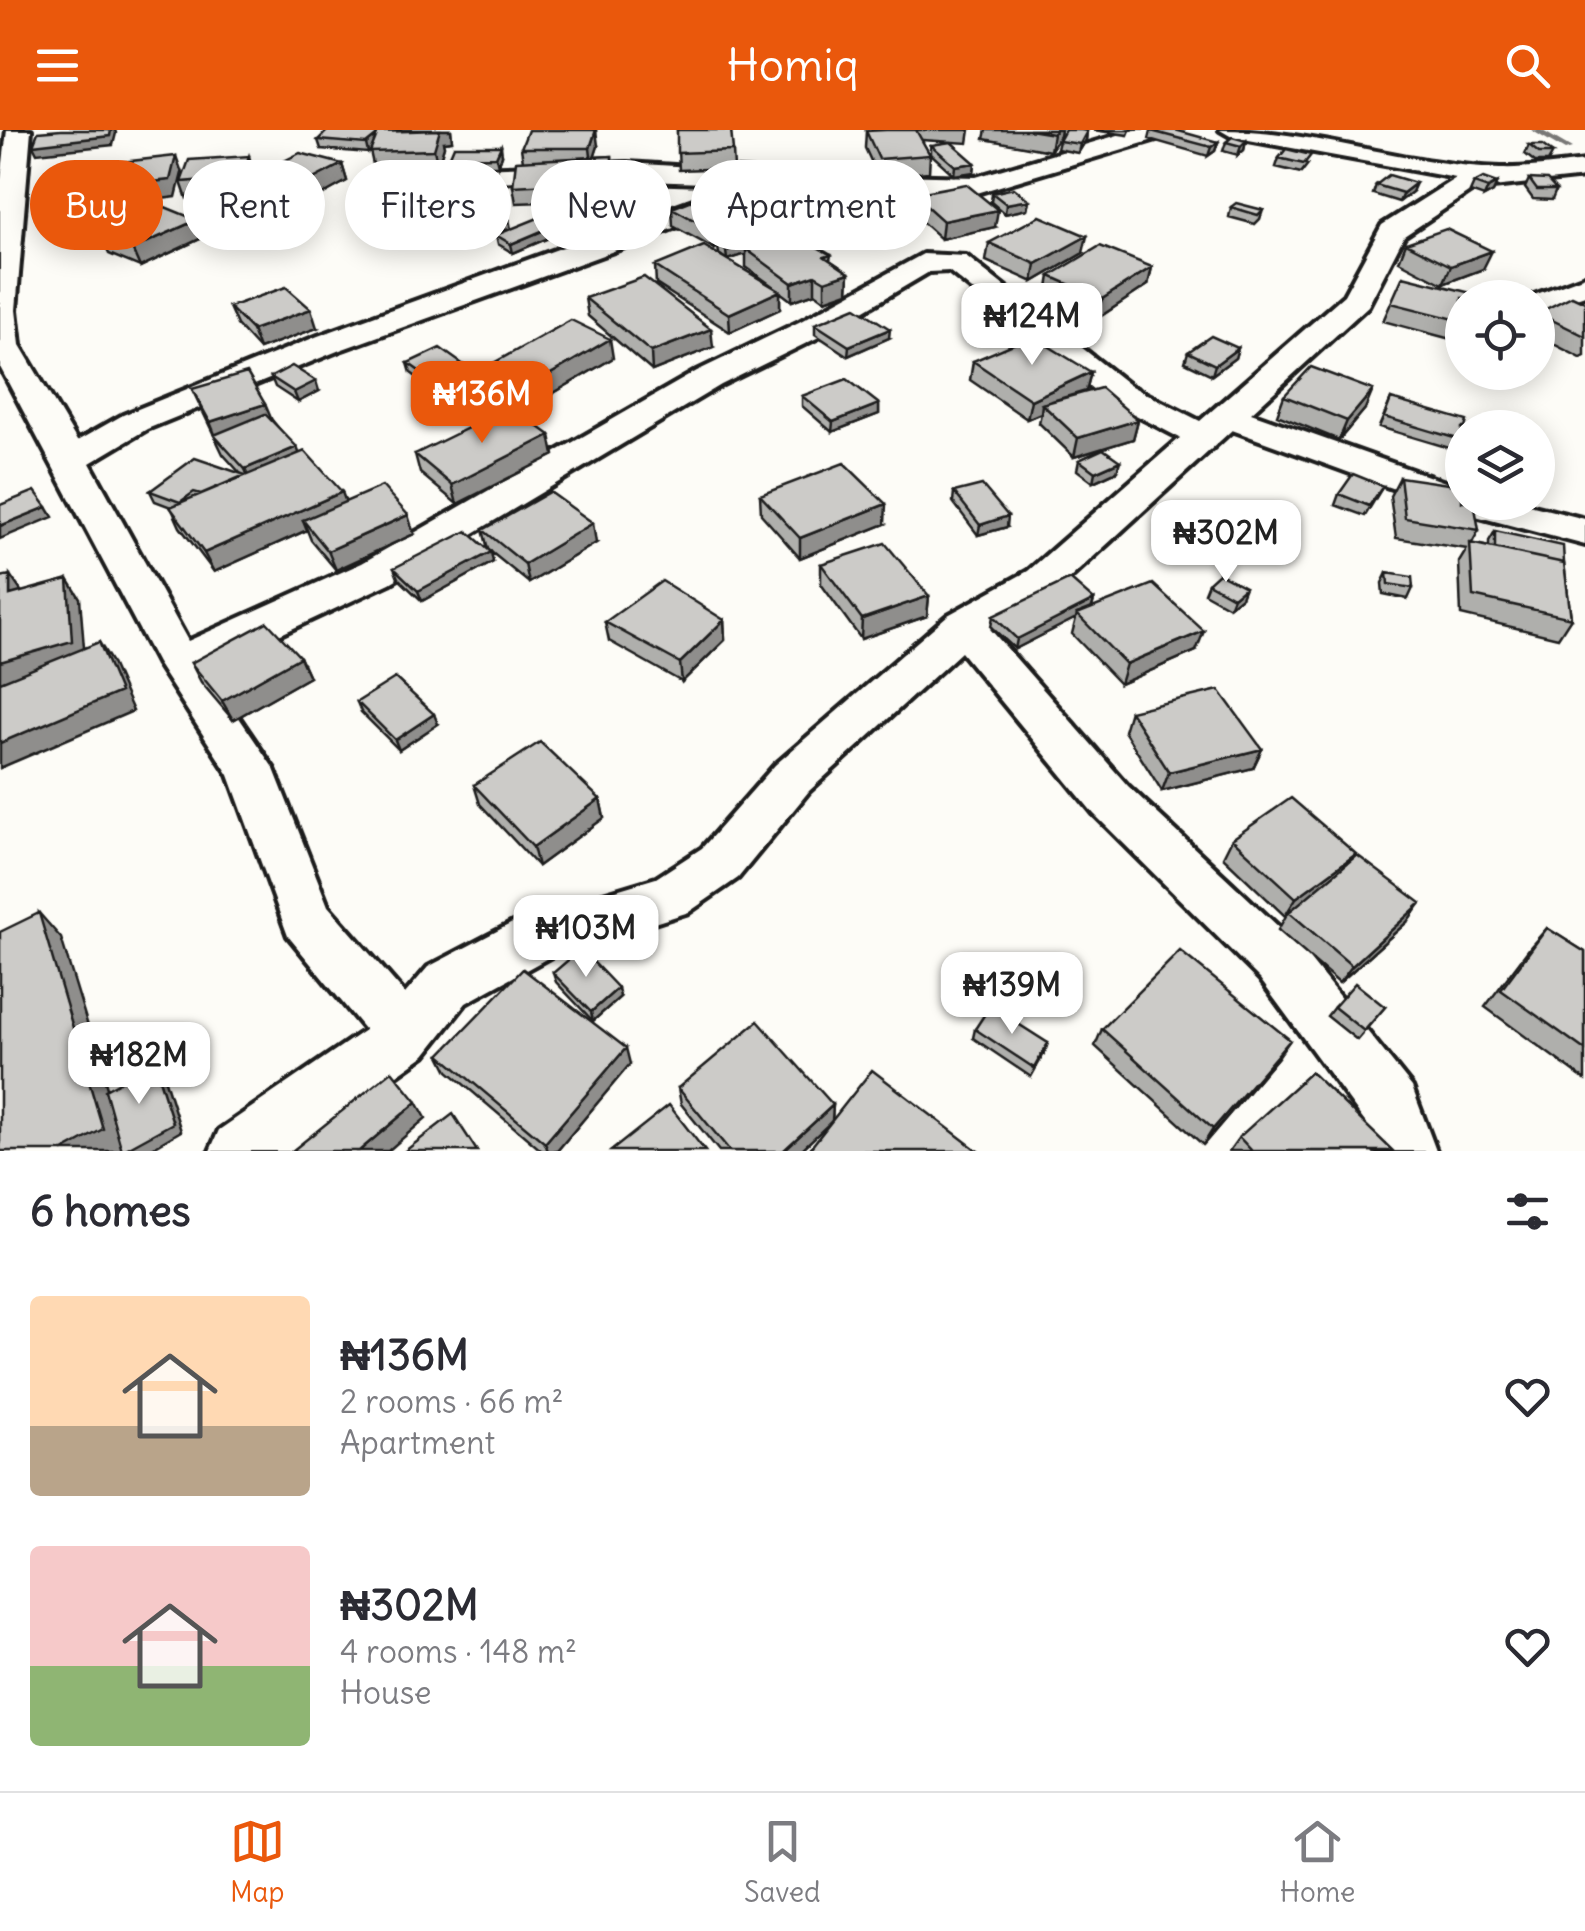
<!DOCTYPE html>
<meta charset="utf-8">
<style>
body{margin:0;font-family:Delius,sans-serif;background:#f7f7f7;color:#2b2b33;height:100vh;display:flex;flex-direction:column;font-size:38px;white-space:nowrap}
*{box-sizing:border-box;margin:0}
p{font-size:32px;color:#7c7c81}
.icon{flex:none;width:55px;height:55px;fill:none;stroke:currentColor;stroke-width:2;stroke-linecap:round;stroke-linejoin:round}
.map{position:relative;height:1021px;overflow:hidden}
.sheet{display:flex;flex-direction:column;background:#fff;flex:1}
.sheet>*{flex:none}
.hud{position:absolute;left:30px;top:30px;width:1000px;height:90px;display:flex;gap:20px}
.tools{position:absolute;left:1445px;top:150px;display:grid;gap:20px}
.tools a{display:grid;place-items:center;width:110px;height:110px;border-radius:50%;background:#fff;box-shadow:0 5px 25px #0003;font-size:50px}
.price{position:absolute;translate:-50% -85px;padding:0 22px;border-radius:20px;background:#fff;color:#222;font-size:32px;line-height:65px;filter:drop-shadow(0 2px 5px #0008)}
.price::after{content:'';position:absolute;left:50%;top:60px;width:30px;height:22px;margin-left:-15px;background:inherit;clip-path:polygon(0 0,100% 0,50% 100%)}
.price.selected{background:#ea580c;color:#fff}
ul{padding:0;list-style:none}
li{display:flex;align-items:center;gap:30px;height:250px;padding:0 30px}
li span{display:grid;place-items:center;flex:none;width:280px;height:200px;border-radius:10px;color:#555}
li>.icon{margin-inline-start:auto}
span .icon{width:120px;height:120px;fill:#fffc;stroke-width:1}
li b{font-size:42px}
h2{display:flex;justify-content:space-between;align-items:center;height:120px;padding:0 30px;font-size:42px}
.tag{padding:0 35px;border-radius:45px;background:#fff;box-shadow:0 5px 25px #0003;font-size:35px;line-height:90px}
.tag.selected{background:#ea580c;color:#fff}
header{display:flex;justify-content:space-between;align-items:center;height:130px;padding:0 30px;background:#ea580c;color:#fff;font-size:45px;font-weight:600}
.tab-bar{display:flex;justify-content:space-around;align-items:center;height:140px;border-top:2px solid #e1e1e2;background:#fff;font-size:28px;color:#7c7c81}
.tab-bar a{display:grid;justify-items:center;gap:5px}
.tab-bar .selected{color:#ea580c}
.map>svg:first-child{display:block}
.lines{fill:none;stroke-linecap:round;stroke-linejoin:round}
.stream{fill:#797876;fill-rule:evenodd}
.street-casing{stroke:#1c1c1c;stroke-width:8}
.street{fill:#fdfcf7;fill-rule:evenodd}
.wall{fill:#afafac;stroke:#1c1c1c;stroke-width:2.5;fill-rule:evenodd}
.shaded-wall{fill:#8f8e8c;stroke:#1c1c1c;stroke-width:2.5}
.building{fill:#cccbc8;stroke:#1c1c1c;stroke-width:2.5}
</style>
<header><svg class="icon" aria-label="menu" viewBox="0 0 24 24"><path d="M4 6h16M4 12h16M4 18h16"/></svg>Homiq<svg class="icon" aria-label="search" viewBox="0 0 24 24"><circle cx="10" cy="10" r="6"/><path d="M15 15l6 6"/></svg></header>
<div class="map">
<svg width="1585" height="1021" viewBox="0 0 1585 1021">
<rect width="100%" height="100%" fill="#fdfcf7"/>
<filter id="ink" filterUnits="userSpaceOnUse"><feTurbulence type="fractalNoise" baseFrequency=".01" numOctaves="2"/><feDisplacementMap in="SourceGraphic" scale="20" xChannelSelector="R" yChannelSelector="G"/><feConvolveMatrix kernelMatrix="1 2 1 2 8 2 1 2 1" color-interpolation-filters="sRGB"/></filter>
<g filter="url(#ink)">
<g class="lines">
<!-- stream -->
<path class="stream" d="M1531 0H1541L1572 18 1565 20Z"/>
<!-- street casing -->
<g class="street-casing">
<path id="street" d="M7 0H31L16 180 20 215 77 311 123 285 318 206 737 54 580 49 395 55 386 53 382 47 386 41 627 33 770 42 976 47 1135 0H1173L1170 5 977 63 774 58 633 114 340 220 147 299 90 333 188 511 362 433 697 241 799 192 923 124 966 126 1129 255 1200 291 1344 165 1382 95 1456 48 1232 7 1220 0C1315 0 1406 35 1501 38 1528 39 1558 34 1585 31V47L1474 59 1404 106 1368 176 1251 283 1462 358V372H1517L1585 389V415L1449 379 1232 300 1056 461 990 499 1128 656 1298 815 1412 957 1436 1021H1376L1367 995 1260 849 1094 684 961 522 809 661 738 748 689 782 553 825 466 873 425 925 291 1021H210L219 1000 365 900 288 806 229 645 157 533 0 237V58ZM949 141 1105 269 1180 308 1028 441 948 485 775 635 702 718 656 748 520 789 428 837 405 864 328 776 274 639 206 539 390 453 721 255 821 206 929 142Z
M1585 146V165L1538 181V168H1526Z"/>
</g>
<!-- street -->
<use href="#street" class="street"/>
</g>
<!-- wall -->
<path class="wall" d="M396 0H451L452 11 443 12 444 16 438 36 374 39 370 21 368 23 321 19 318 10 397 1Z
M677 0 733 21 734 38 679 40Z
M886 0H970L968 13 921 10 930 25 929 42 878 46 865 18 866 1Z
M986 0H1061L1060 6 1050 21 984 9Z
M1093 0H1130L1128 5Z
M1087 1 1086 10 1078 23 1057 19 1059 11Z
M1151 1 1218 12 1215 21 1208 26 1149 9Z
M1246 11 1244 20 1238 25 1223 21 1226 12Z
M931 15 975 33 974 42 954 45 931 24Z
M1529 15 1553 23 1548 32H1535L1525 24Z
M598 16 594 27 612 26 614 54 574 56 573 71 516 73 513 56 523 31 521 18Z
M502 25 498 36H451L449 28Z
M1279 28 1308 34 1301 43 1276 37Z
M342 34 347 51 296 79 254 66 250 56 248 64 187 69 181 52 254 43 253 47Z
M1529 49 1556 60 1552 70 1533 69 1525 58Z
M1474 53H1497L1493 62 1484 67 1470 62Z
M831 55 830 72 795 95 766 85V97L740 108 748 118 831 125 830 130 849 143 848 162 825 170 815 163 792 171 780 162V179L730 202 656 154 655 136 723 127 719 124 718 117 715 119 673 96 672 78 749 71 748 62ZM746 124V137L774 157 727 130Z
M1376 55 1412 62 1399 72 1373 64Z
M992 63 1029 70 1027 79 1005 84 991 72Z
M913 64 995 97 941 109 911 82Z
M1231 77 1263 80 1260 89 1255 94 1229 87Z
M197 90 204 107 140 137 109 124 101 106Z
M834 90 889 101 847 111 833 99Z
M563 92 565 101 513 123 498 114 496 105Z
M989 113 1083 123 1033 152 986 131Z
M1406 113 1483 139 1443 154 1399 131Z
M1152 137 1148 155 1098 188 1047 165 1050 146Z
M585 168 713 217 652 241 588 186Z
M1462 168V212L1383 191 1391 173Z
M1585 172V226L1581 228 1538 206V183Z
M229 177 317 198 259 219 237 195Z
M815 194 889 208 848 226 815 204Z
M1238 218 1235 228 1212 245 1185 232 1188 222Z
M613 228 523 281 485 259 481 240Z
M973 231 1091 242 1086 261 1138 290 1133 309 1074 327 1039 293 1041 283 1027 289 970 250Z
M408 233 478 253 445 268 411 243Z
M271 247 319 261 298 272 275 257Z
M192 259 272 290 300 324 346 372 414 404 336 440 311 410 307 400 214 442 180 397 171 377 155 371 150 361 240 343 223 324Z
M802 266 879 274V284L832 302 802 276Z
M1284 266 1365 279 1339 310 1277 285Z
M1391 269 1461 310 1456 320 1379 297Z
M415 324 554 325 457 374 420 343Z
M1079 330 1117 341 1093 352 1077 340Z
M1400 347 1479 400 1472 413 1489 417V411L1495 401 1564 433 1571 488 1558 508 1461 485 1459 432 1467 419 1396 408 1390 366Z
M1383 356 1365 386 1335 375 1339 364Z
M954 362 1007 397 978 405 953 372Z
M760 365 885 394 800 428 761 384Z
M483 400 596 413 529 453 491 422 493 432 422 471 398 448 394 438 488 419Z
M821 434 929 466 927 486 861 509 821 454Z
M1387 443 1413 458 1408 469 1383 464 1382 453Z
M1208 453 1241 467 1229 477 1204 463Z
M1094 470 1092 478 1196 521 1120 554 1072 504 1076 488 1015 519 991 497 993 486Z
M724 490 725 510 682 552 609 511 605 492Z
M300 527 309 547 233 590 201 552 191 533Z
M357 572 438 594 399 620 361 582Z
M1130 581 1262 619 1253 638 1162 661 1124 601Z
M474 655 600 669 604 688 538 736 480 674Z
M1232 709 1354 728 1407 792 1339 853 1278 800 1287 784 1285 786 1223 727Z
M1547 798 1585 822V950L1485 877 1531 816Z
M553 843 620 867 593 891 556 852Z
M1334 877H1385L1357 910 1327 886Z
M975 899 1048 913 1045 922 1031 947 973 908Z
M1102 899 1278 927 1203 1015 1095 916Z
M440 925 630 934 557 1021H542L448 941Z
M678 958 833 975 832 990 800 1021H719L681 974Z
M1239 1007 1393 1021H1229Z"/>
<!-- shaded-wall -->
<path class="shaded-wall" d="M111 0H115L116 3 113 15 37 23 33 15Z
M396 0H451L452 11 443 12 444 16 438 36 434 20 400 16Z
M596 0 598 16 592 35 590 18Z
M1056 0H1061L1060 6 1050 21 1053 4Z
M382 1 384 10 368 23 366 14Z
M1087 1 1086 10 1078 23 1080 14Z
M1246 11 1244 20 1238 25 1241 16Z
M1218 12 1215 21 1208 26 1211 17Z
M501 16 502 25 498 36 496 27Z
M176 26 182 43 176 67 123 74 115 56Z
M249 26 254 43 252 50 248 49 250 56 248 64 242 47Z
M975 33 974 42 954 45 955 36Z
M342 34 347 51 296 79 290 61Z
M572 39 574 56 573 71 571 53Z
M1416 53 1412 62 1399 72 1403 63Z
M1497 53 1493 62 1484 67 1488 58Z
M831 55 830 72 795 95V78Z
M1029 70 1027 79 1005 84 1006 74Z
M765 79 766 97 721 116 718 114V117L715 119 714 101Z
M998 80 995 97 941 109 943 91Z
M509 89 511 99 449 110 447 100Z
M197 90 204 107 140 137 132 119Z
M890 91 889 101 847 111V102Z
M563 92 565 101 513 123 511 114Z
M1087 106 1083 123 1033 152 1036 134Z
M748 114V120L746 119V124L727 130 726 121Z
M1492 121 1483 139 1443 154 1451 136Z
M1152 137 1148 155 1098 188 1102 169Z
M849 143 848 162 825 170V151Z
M815 145V163L792 171V153Z
M780 161V179L730 202 729 184Z
M311 179 317 198 259 219 252 200Z
M711 199 713 217 652 241 651 222Z
M890 199 889 208 848 226 849 216Z
M610 209 613 228 523 281 520 262Z
M1238 218 1235 228 1212 245 1215 235Z
M1091 242 1086 261 1042 274 1041 283 1027 289 1031 270Z
M475 243 478 253 445 268 443 258Z
M316 251 319 261 298 272 294 262Z
M1373 260 1365 279 1339 310 1347 291Z
M265 274 273 293 216 307 210 292Z
M879 274V284L832 302 833 292Z
M1138 290 1133 309 1074 327 1078 308Z
M550 305 554 325 457 374 452 355Z
M297 317 304 336 253 359 245 339Z
M1120 331 1117 341 1093 352 1095 342Z
M342 362 349 381 303 390 307 400 214 442 204 423Z
M886 374 885 394 800 428V408Z
M47 377 53 387 0 409V396Z
M408 385 414 404 336 440 328 421Z
M1008 386 1007 397 978 405 980 395Z
M593 393 596 413 529 453 525 434Z
M491 422 493 432 422 471 418 461Z
M10 445 23 464 10 465Z
M68 449 80 468 85 530 0 556V532Z
M1245 457 1241 467 1229 477 1233 467Z
M929 466 927 486 861 509 862 489Z
M1094 470 1091 480 1077 484 1076 488 1015 519 1017 509Z
M724 490 725 510 682 552 680 533Z
M1204 501 1196 521 1120 554 1126 534Z
M99 512 111 531 133 581 0 638V613Z
M300 527 309 547 233 590 222 571Z
M434 584 438 594 399 620 395 610Z
M1262 619 1253 638 1162 661 1169 642Z
M600 669 604 688 538 736 533 717Z
M1356 724 1345 743 1285 786 1296 768Z
M1421 773 1407 792 1339 853 1352 836Z
M39 783 61 808 126 1020 154 933 162 941 181 1001 147 1021H63Z
M618 858 620 867 593 891 591 882Z
M1290 910 1278 927 1203 1015 1213 999Z
M626 918 630 934 557 1021H548L545 1013Z
M417 972 426 988 388 1021H359Z
M833 975 832 991 800 1021H783Z"/>
<!-- building -->
<path class="building" d="M61 0H111L110 6 33 15 38 2Z
M328 0H367L382 1 378 2 376 6 366 14 318 10Z
M440 0 434 20 370 22 378 2Z
M528 0H596L590 18H521Z
M677 0H731L733 21 677 23Z
M886 0H916L930 25 879 29 866 1Z
M1029 0H1056L1053 4Z
M1065 0H1081L1087 1 1080 14 1059 11Z
M1175 0 1218 12 1211 17 1151 1Z
M1232 7 1246 11 1241 16 1226 12Z
M951 12 975 33 955 36 931 15Z
M1529 15H1542L1553 23H1539Z
M454 16H501L496 27 449 28Z
M1286 19 1311 25 1304 34 1279 28Z
M300 23 342 34 290 61 248 49Z
M176 26 170 50 115 56 122 32Z
M249 26 242 47 181 52 189 30Z
M612 26V37L572 39 571 53 513 56 516 31Z
M784 40 831 55 795 78 748 62Z
M1389 45 1416 53 1403 63 1376 55Z
M1483 48 1497 53 1488 58 1474 53Z
M1529 49 1547 50 1556 60H1537Z
M966 54 998 80 943 91 913 64Z
M723 58 765 79 714 101 672 78Z
M1014 58 1029 70 1006 74 992 63Z
M1236 73 1263 80 1258 85 1231 77Z
M502 74 509 89 447 100 441 85Z
M165 77 197 90 132 119 101 106Z
M875 80 890 91 847 102 834 90Z
M548 84 563 92 511 114 496 105Z
M1040 86 1087 106 1036 134 989 113Z
M1446 99 1492 121 1451 136 1406 113Z
M793 103 831 125 825 127 849 143 825 151 815 145 792 153 746 119Z
M740 108 748 114 726 121 718 114Z
M704 116 780 161 729 184 655 136Z
M1100 116 1152 137 1102 169 1050 146Z
M1403 146 1487 167 1462 168V191L1391 173Z
M644 147 711 199 651 222 585 168Z
M286 157 311 179 252 200 229 177Z
M1572 166 1585 172V206L1538 183Z
M856 177 890 199 849 216 815 194Z
M571 190 610 209 520 262 481 240Z
M1032 206 1091 242 1031 270 973 231Z
M1211 206 1238 218 1215 235 1188 222Z
M440 218 475 243 443 258 408 233Z
M292 236 316 251 294 262 271 247Z
M1311 237 1373 260 1347 291 1284 266Z
M247 243 265 274 210 292 192 259Z
M847 249 879 274 833 292 802 266Z
M1101 258 1138 290 1078 308 1042 274Z
M1391 269 1467 291 1465 298H1462L1461 310 1384 287Z
M511 277 550 305 452 355 415 324Z
M265 284 297 317 245 339 214 305Z
M1103 319 1120 331 1095 342 1079 330Z
M305 321 342 362 204 423 170 377Z
M195 328 245 345 201 364 194 362 180 372 150 361Z
M844 333 886 374 800 408 760 365Z
M1353 344 1383 356 1369 376 1339 364Z
M1400 347 1462 356V372H1474L1479 400 1405 388Z
M982 355 1008 386 980 395 954 362Z
M382 356 408 385 328 421 303 390Z
M35 361 47 377 0 396V375Z
M550 362 593 393 525 434 483 400Z
M467 401 491 422 418 461 394 438Z
M1495 401 1563 416 1564 433 1495 418Z
M885 413 929 466 862 489 821 434Z
M1470 413 1564 433 1571 488 1473 466Z
M1219 443 1245 457 1233 467 1208 453Z
M1387 443 1412 447 1413 458 1388 454Z
M10 445V465L68 449 72 511 0 532V447Z
M1070 449 1094 470 1017 509 993 486Z
M662 451 724 490 680 533 605 492Z
M1153 454 1204 501 1126 534 1077 484Z
M267 492 300 527 222 571 191 533Z
M99 512 120 562 0 613V552Z
M395 548 434 584 395 610 357 572Z
M1219 560 1262 619 1169 642 1130 581Z
M540 612 600 669 533 717 474 655Z
M1291 668 1356 724 1296 768 1232 709Z
M1357 725 1421 773 1352 836 1289 782Z
M39 783 103 999 63 1021H0V802Z
M1547 798 1585 822V920L1501 860Z
M581 819 618 858 591 882 553 843Z
M1180 821 1290 910 1213 999 1102 899Z
M523 839 626 918 545 1013 440 925Z
M1355 853 1385 877 1364 901 1334 877Z
M990 876 1048 913 1034 938 975 899Z
M758 891 833 975 783 1021H730L678 958Z
M154 933 173 993 122 1021 105 960Z
M872 940 978 1021H808Z
M392 941 417 972 359 1021H292Z
M1311 942 1393 1021H1252L1239 1007Z
M669 975 705 1021H611Z
M453 984 477 1021H405Z"/>
</g>
</svg>
<div class="tools">
<a><svg class="icon" aria-label="locate" viewBox="0 0 24 24"><circle cx="12" cy="12" r="6"/><path d="M12 2v4M12 18v4M2 12h4M18 12h4"/></svg></a>
<a><svg class="icon" aria-label="layers" viewBox="0 0 24 24"><path d="M12 4l9 5-9 5-9-5zM3 14l9 5 9-5"/></svg></a>
</div>
<b class="price" style="left:1032px;top:238px">₦124M</b>
<b class="price selected" style="left:482px;top:316px">₦136M</b>
<b class="price" style="left:1226px;top:455px">₦302M</b>
<b class="price" style="left:586px;top:850px">₦103M</b>
<b class="price" style="left:1012px;top:907px">₦139M</b>
<b class="price" style="left:139px;top:977px">₦182M</b>
<div class="hud">
<a class="tag selected">Buy</a>
<a class="tag">Rent</a>
<a class="tag">Filters</a>
<a class="tag">New</a>
<a class="tag">Apartment</a>
</div>
</div>
<section class="sheet">
<h2>6 homes<svg class="icon" aria-label="filters" viewBox="0 0 24 24"><path d="M4 7h16M4 17h16"/><circle cx="9" cy="7" r="2"/><circle cx="15" cy="17" r="2"/></svg></h2>
<ul>
<li><span style="background:linear-gradient(#ffd9b3 65%,#b9a48a 0)"><svg class="icon" aria-label="home" viewBox="0 0 24 24"><path d="M3 11l9-7 9 7M6 9v11h12V9"/></svg></span><div><b>₦136M</b><p>2 rooms · 66 m²</p><p>Apartment</p></div><svg class="icon" aria-label="heart" viewBox="0 0 24 24"><path d="M12 20l-8-8c-3-5 5-10 8-4 3-6 11-1 8 4z"/></svg></li>
<li><span style="background:linear-gradient(#f6c9c9 60%,#8fb573 0)"><svg class="icon" aria-label="home" viewBox="0 0 24 24"><path d="M3 11l9-7 9 7M6 9v11h12V9"/></svg></span><div><b>₦302M</b><p>4 rooms · 148 m²</p><p>House</p></div><svg class="icon" aria-label="heart" viewBox="0 0 24 24"><path d="M12 20l-8-8c-3-5 5-10 8-4 3-6 11-1 8 4z"/></svg></li>
</ul>
</section>
<nav class="tab-bar">
<a class="selected"><svg class="icon" aria-label="map" viewBox="0 0 24 24"><path d="M3 6l6-2 6 2 6-2v14l-6 2-6-2-6 2zM9 4v14M15 6v14"/></svg>Map</a>
<a><svg class="icon" aria-label="saved" viewBox="0 0 24 24"><path d="M7 4h10v16l-5-4-5 4z"/></svg>Saved</a>
<a><svg class="icon" aria-label="home" viewBox="0 0 24 24"><path d="M3 11l9-7 9 7M6 9v11h12V9"/></svg>Home</a>
</nav>
